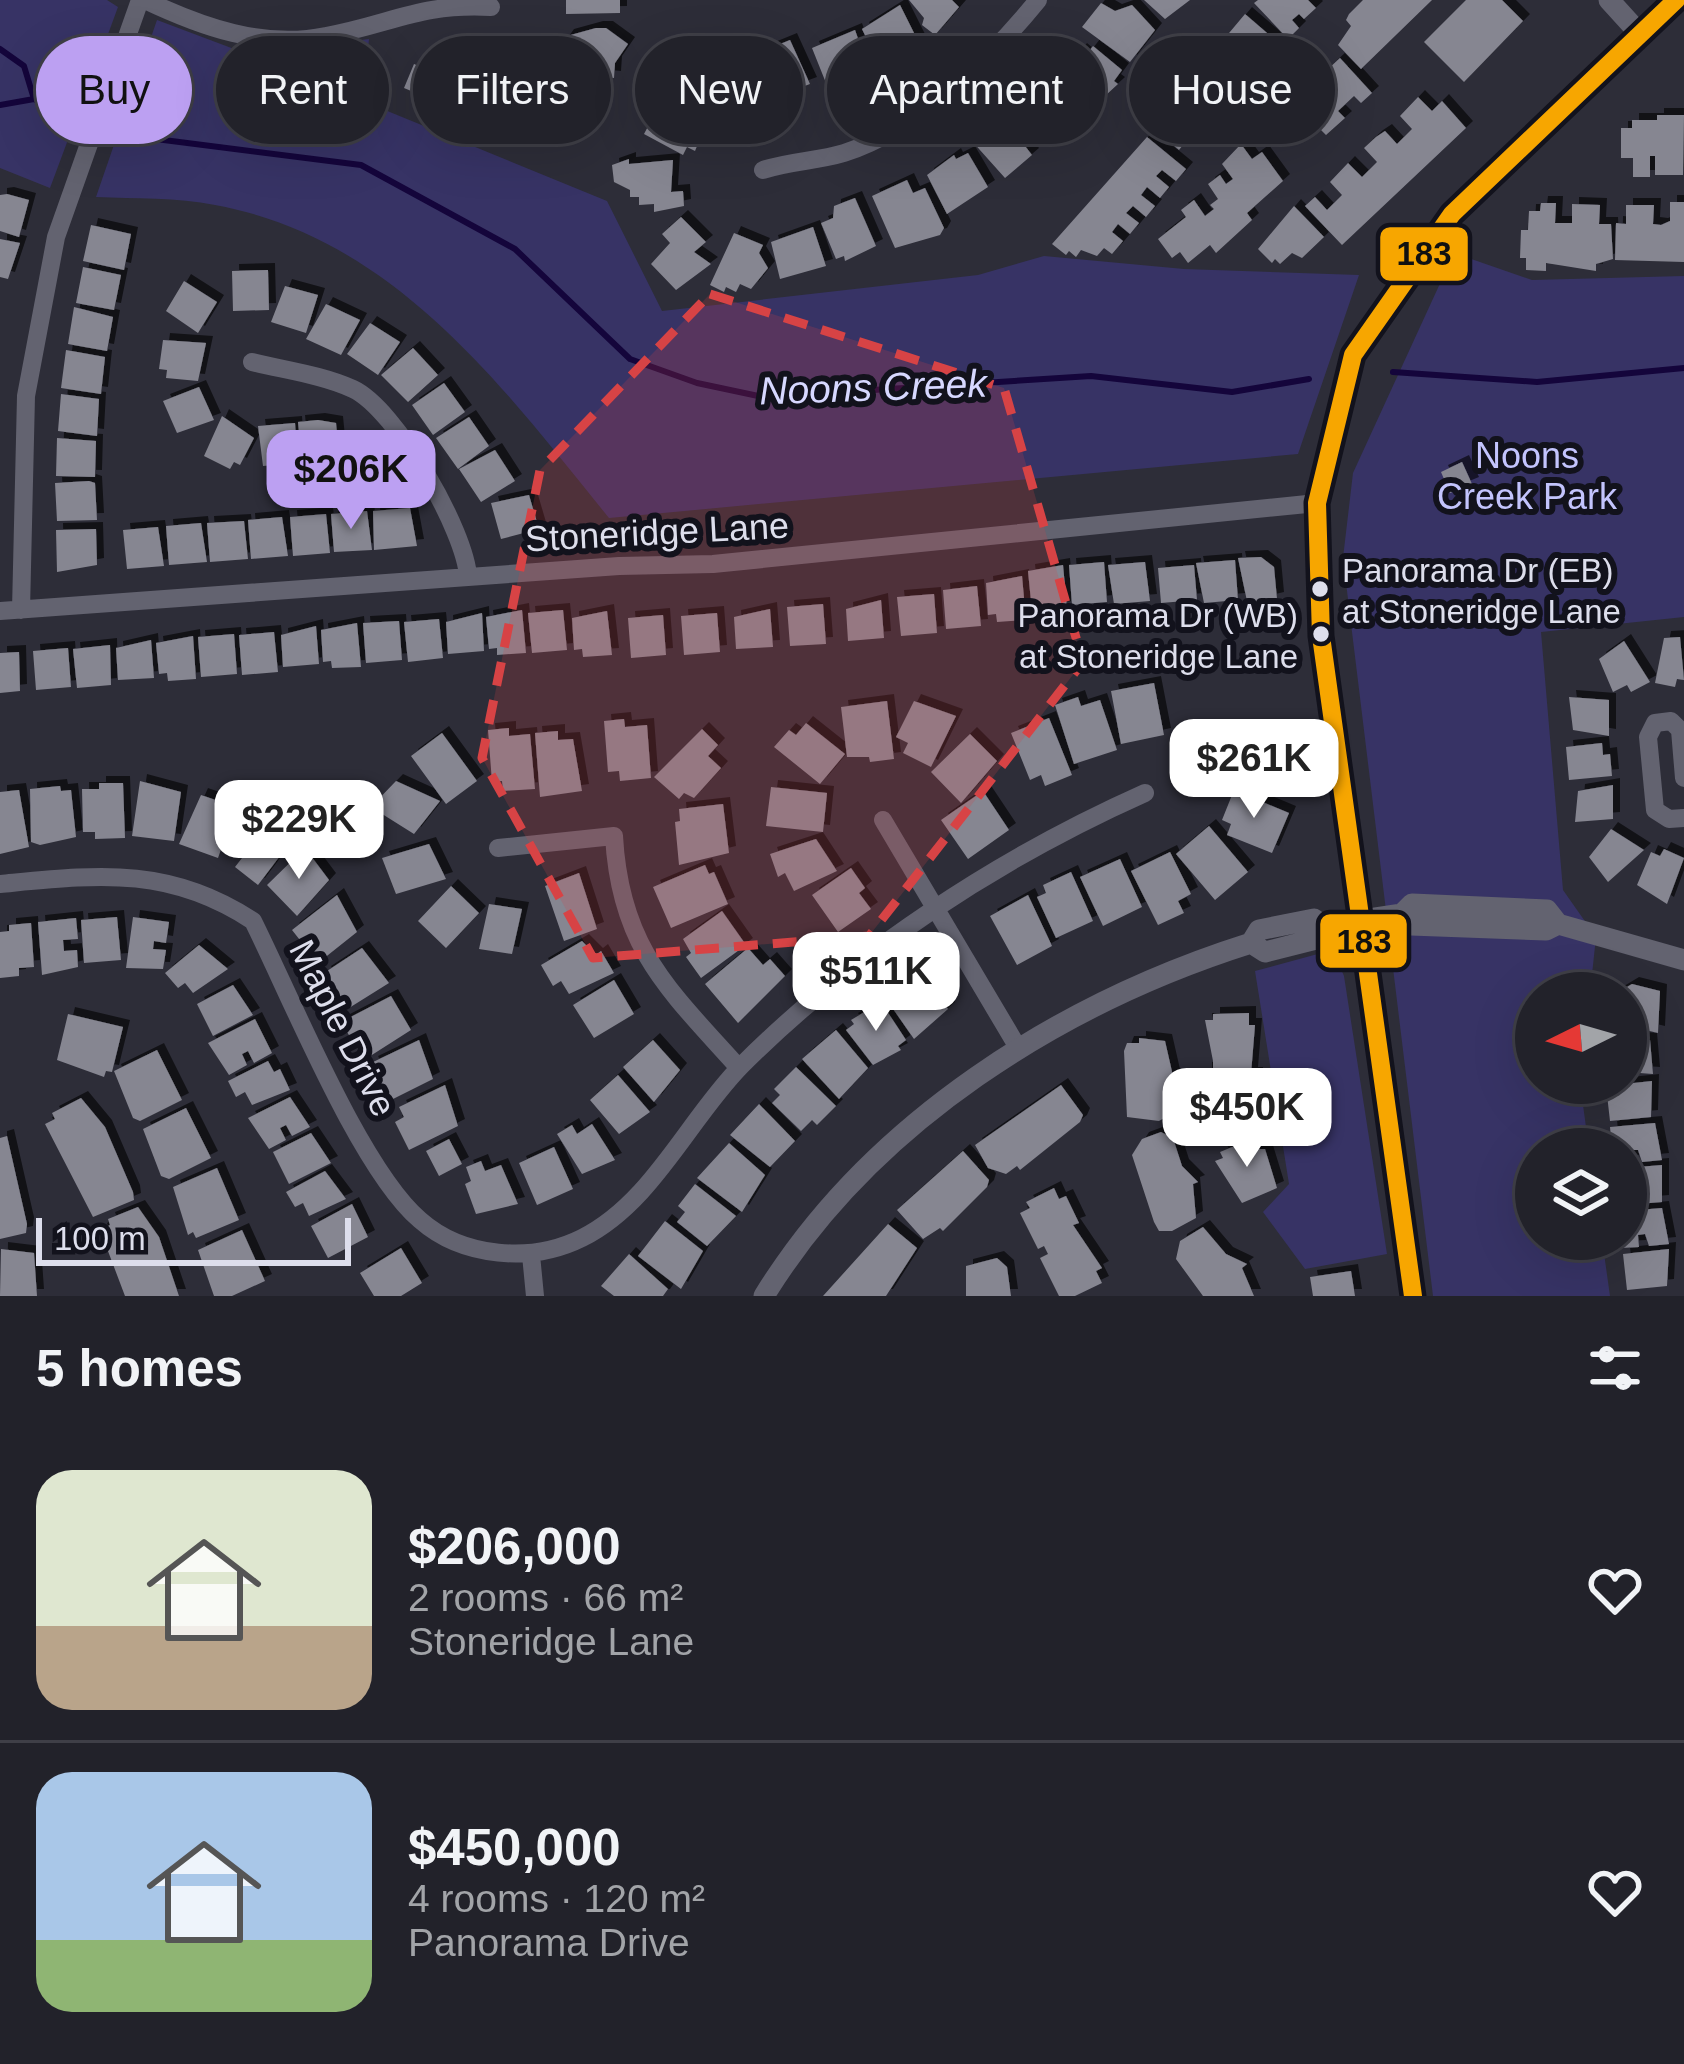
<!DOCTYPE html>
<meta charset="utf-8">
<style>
body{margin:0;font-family:Arial,sans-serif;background:#2e2f36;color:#f1f3f6;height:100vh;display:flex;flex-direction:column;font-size:45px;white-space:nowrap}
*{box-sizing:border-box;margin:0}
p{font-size:39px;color:#a2a4a8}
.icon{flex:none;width:66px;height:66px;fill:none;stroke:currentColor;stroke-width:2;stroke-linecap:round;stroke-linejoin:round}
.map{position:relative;height:1296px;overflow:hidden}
.sheet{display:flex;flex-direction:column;background:#22222a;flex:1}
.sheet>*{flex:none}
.top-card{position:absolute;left:36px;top:36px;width:1614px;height:108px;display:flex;gap:24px}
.needle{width:78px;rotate:265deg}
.tools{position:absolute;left:1515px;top:972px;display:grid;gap:24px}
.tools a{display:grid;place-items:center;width:132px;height:132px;border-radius:50%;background:#22222a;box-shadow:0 12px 48px #0002,0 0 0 3px #3f3f47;font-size:60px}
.scale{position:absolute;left:36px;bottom:30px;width:315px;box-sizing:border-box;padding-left:12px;border:6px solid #dddeec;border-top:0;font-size:33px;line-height:42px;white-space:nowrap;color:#dddeec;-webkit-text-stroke:9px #12121c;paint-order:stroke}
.price{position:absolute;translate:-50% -102px;padding:0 27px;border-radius:24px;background:#fff;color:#222;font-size:39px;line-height:78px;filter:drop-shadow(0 3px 6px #0008)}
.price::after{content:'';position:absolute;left:50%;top:72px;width:36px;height:27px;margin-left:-18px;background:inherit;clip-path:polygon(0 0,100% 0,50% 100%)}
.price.selected{background:#bca0f2;color:#111}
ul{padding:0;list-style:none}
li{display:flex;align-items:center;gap:36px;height:300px;padding:0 36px}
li+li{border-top:3px solid #3f3f47}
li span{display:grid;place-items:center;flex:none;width:336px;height:240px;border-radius:36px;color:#555}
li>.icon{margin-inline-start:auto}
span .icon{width:144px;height:144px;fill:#fffc;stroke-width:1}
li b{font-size:51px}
h2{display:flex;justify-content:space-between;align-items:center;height:144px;padding:0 36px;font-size:51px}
.tag{padding:0 42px;border-radius:54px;background:#22222a;box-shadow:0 12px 48px #0002,0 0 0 3px #3f3f47;font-size:42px;line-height:108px}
.tag.selected{background:#bca0f2;color:#111}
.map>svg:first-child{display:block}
.green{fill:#373365}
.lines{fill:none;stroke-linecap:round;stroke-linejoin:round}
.stream{stroke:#14053b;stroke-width:6}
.building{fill:#868691;filter:url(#shadow)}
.minor{stroke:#636370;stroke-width:18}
.tertiary{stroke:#636370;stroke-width:21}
.bus-1-casing{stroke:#12121c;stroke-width:27}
.bus-1{stroke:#f7a600;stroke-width:18}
.marked{fill:#d74345;fill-opacity:0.2;stroke:#d74345;stroke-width:9;stroke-dasharray:24 15;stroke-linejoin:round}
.bus-dot{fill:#dddeec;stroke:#12121c;stroke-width:4.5}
.labels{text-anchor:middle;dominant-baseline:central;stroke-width:12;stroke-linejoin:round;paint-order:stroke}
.bus-label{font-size:33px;fill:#dddeec;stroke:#12121c;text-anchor:start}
.park-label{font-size:36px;fill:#c3c4fd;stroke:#12121c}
.street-label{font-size:36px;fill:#dddeec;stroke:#12121c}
.water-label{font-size:39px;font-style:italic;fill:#d7d8ff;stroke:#12121c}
.line-badge{stroke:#12121c;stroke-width:4.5}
.pale-badge-label{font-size:33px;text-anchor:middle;font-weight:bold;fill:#111}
</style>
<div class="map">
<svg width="1684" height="1296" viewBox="0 0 1684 1296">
<defs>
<filter id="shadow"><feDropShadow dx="7" dy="-7" stdDeviation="0" flood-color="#0009"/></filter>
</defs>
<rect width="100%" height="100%" fill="#2d2d38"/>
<!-- green -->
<path class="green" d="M0 0H107L118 7 107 37 95 36 53 61 56 81 63 83 89 54H100L50 188 0 168Z
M157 20 250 55 369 39 363 101 607 201 662 311 978 275 1044 256 1184 269 1359 275 1298 454 609 518C502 386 394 238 215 205 177 197 135 199 96 197Z
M1454 253 1532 280 1684 276V617L1541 632 1563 890 1596 937 1590 993H1536V1083H1580L1589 1149H1536V1239H1602L1610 1296H1433L1343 558 1353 473Z
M1325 952 1337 960 1344 976 1387 1254 1305 1269 1263 1212 1289 1184 1255 971Z"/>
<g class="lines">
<!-- stream -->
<path class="stream" d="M0 49 24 66 34 99 57 111
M0 105 34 99
M148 138 361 165 515 249 630 359 697 383 763 397 1091 376 1232 392 1309 379
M1393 372 1537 382 1684 368"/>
</g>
<!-- building -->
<path class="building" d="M566 0H620V13L566 14Z
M909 0H952L959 7 935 35 922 25 924 18Z
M1144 0H1190L1165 19Z
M1258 0H1308L1316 8 1304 19 1299 14 1292 20 1299 28 1288 39 1254 3Z
M1363 0H1432L1361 69 1338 45 1351 26 1346 20 1349 14Z
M1466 0H1502L1523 21 1464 82 1424 42Z
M1101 3 1115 11 1132 5 1155 30 1130 62 1082 27Z
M900 5 923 51 881 68 862 29Z
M1245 14 1281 45 1271 57 1263 50 1258 56 1265 63 1255 74 1248 68 1242 75 1250 82 1242 93 1233 86 1227 93 1233 99 1225 109 1218 103 1211 111 1220 119 1212 130 1202 122 1196 130 1203 137 1195 147 1187 140 1179 150 1151 126Z
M596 28H606L628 44 615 63 614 78 604 77 591 95 547 64 567 36Z
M855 30 872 78 863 81 866 87 832 98 812 48Z
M790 40 810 84 791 91 779 85 767 92 746 58Z
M1093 46 1122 70 1114 81 1118 84 1093 107 1050 72 1066 47 1076 55 1080 50 1086 55Z
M721 52 744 84 737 90 742 97 715 119 686 77Z
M447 54 451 64 463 59 480 87 469 91 473 101 453 109 449 100 440 103 404 88 414 64 433 72 431 61Z
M1340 58 1372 93 1361 103 1354 96 1338 111 1345 118 1326 135 1319 128 1310 137 1285 109Z
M536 72 563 104 555 111 558 115 533 133 497 90 515 74 524 85Z
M1047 83 1074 111 1063 122 1067 126 1046 138 1012 106Z
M1418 97 1432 111 1442 101 1466 128 1342 245 1305 206 1315 197 1327 210 1342 195 1330 182 1348 163 1362 177 1377 162 1364 148 1376 137 1385 131 1397 144 1412 129 1400 116Z
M663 98 707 122 695 151 687 147 683 155 644 134Z
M1657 115H1684L1683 175H1655V156H1650V177H1633V158H1621V128H1632V120H1657Z
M1005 120 1032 155 1005 178 971 140 989 125 994 131Z
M1147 137 1186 169 1176 181 1162 170 1156 176 1169 187 1160 198 1147 187 1141 195 1155 206 1146 217 1133 206 1126 213 1139 223 1130 234 1118 224 1112 232 1123 241 1112 254 1104 248 1097 256 1081 250 1076 257 1069 251 1066 255 1052 244Z
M1241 144 1252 159 1262 152 1283 181 1247 213 1252 220 1216 253 1210 245 1188 263 1180 252 1172 258 1158 239 1186 217 1181 210 1194 200 1205 216 1214 209 1210 205 1218 199 1208 184 1220 175 1226 184 1233 179 1222 164Z
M968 153 988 187 947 214 927 175 954 155 956 159Z
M629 159V164L673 160 671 192 683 191 684 206 654 212V204L639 205V197H630V190L614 182 612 165Z
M907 180 913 193 925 188 944 228 940 235 895 248 872 196Z
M7 194 29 200 19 237 0 231V195Z
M855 198 876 246 845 261 844 256 836 259 821 223 833 218 834 206Z
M1670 202H1684V262L1615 260 1616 223 1626 224V205H1654L1653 224 1661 225 1670 221Z
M1541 203H1556L1555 223H1572V204L1600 205 1599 224H1611L1613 259 1596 264V271L1546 263V271L1526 270V258H1520L1521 230H1528L1529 211H1540Z
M1294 206 1324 237 1302 258 1292 253 1280 264 1275 259 1272 263 1258 249Z
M681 217 706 242 694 252 711 264 676 290 651 264 670 243 662 234Z
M91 225 131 234 124 270 83 261Z
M813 227 826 266 780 279 771 242Z
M734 233 763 245 759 253 768 268 751 289 740 284 736 292 726 287 724 292 710 285Z
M0 239 20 243 8 279 0 277Z
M83 267 121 275 114 310 76 303Z
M268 270 269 310 233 311 232 271Z
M184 281 217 302 198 333 166 311Z
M285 286 318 295 306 333 271 322Z
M326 304 360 320 341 355 306 339Z
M74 307 113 317 107 351 68 344Z
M370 323 400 342 378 375 347 354Z
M163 340 206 343 198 381 166 378 167 370 159 369Z
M413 348 438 375 408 402 381 375Z
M66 350 105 357 101 394 61 388Z
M444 383 465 412 433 435 412 405Z
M199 387 214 420 177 433 163 401Z
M61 394 99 399 97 436 58 431Z
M222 416 254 438 240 465 234 462 230 469 204 456Z
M469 417 489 446 458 469 436 438Z
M318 420 336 423 339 454 331 455 332 463 302 465 298 422Z
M295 423 298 463 263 466 258 426Z
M57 438 96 441 95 477 56 476Z
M495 450 515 481 481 502 459 469Z
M1462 462 1472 484 1450 493 1441 472Z
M89 481 95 483 97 520 57 521 55 483Z
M529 495 539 529 501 539 491 503Z
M410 508 417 546 374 550 373 511Z
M367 511 372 550 334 552 331 514Z
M326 514 330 553 293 556 290 517Z
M282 517 288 556 251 559 248 520Z
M244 521 248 559 210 562 207 523Z
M201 523 207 562 169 565 166 526Z
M158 527 164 566 127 569 123 530Z
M96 529 97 565 57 572 56 530Z
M1261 557 1274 567 1277 599 1248 606 1238 558Z
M1235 560 1238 600 1204 603 1196 563Z
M1104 562 1107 602 1072 605 1069 565Z
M1145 562 1150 601 1114 604 1108 565Z
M1063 565 1067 608 1032 611 1028 571Z
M1194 565 1197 600 1161 603 1158 568Z
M1022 576 1026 620 997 622 996 614 988 615 986 583Z
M977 586 981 626 946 629 943 590Z
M934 594 937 633 901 636 897 597Z
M881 600 884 638 848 641 846 609Z
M823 604 826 644 790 646 787 607Z
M770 609 773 647 736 649 734 617Z
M522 610 526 653 497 655V648L489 649 486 617Z
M563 610 567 650 532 653 528 613Z
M607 611 612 655 583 657 582 649 574 650 572 618Z
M482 613 484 651 448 654 446 622Z
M717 613 720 652 684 655 681 616Z
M663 615 666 655 631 658 628 618Z
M439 619 443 658 408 662 404 622Z
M399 621 402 660 366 663 363 623Z
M357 623 361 667 332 668 331 661 323 662 321 630Z
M316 626 319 664 283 667 281 635Z
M274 632 278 672 242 675 239 635Z
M234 634 237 674 201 677 198 637Z
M193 636 196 679 168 681 167 673 159 674 156 643Z
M1680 637 1684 680 1677 679 1675 687 1655 683 1664 638Z
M151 640 154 678 118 680 116 648Z
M1624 641 1650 682 1631 692 1627 685 1613 692 1599 659Z
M110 645 111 685 77 688 73 649Z
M68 648 71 687 36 690 33 651Z
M19 652 20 691 0 693V653Z
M1154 683 1164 735 1121 744 1111 691Z
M1078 697 1081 706 1100 700 1117 750 1074 764 1055 705Z
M1569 697 1609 700V736L1573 730Z
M887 701 894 759 870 762 869 757H847L841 707Z
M914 701 956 716 931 767 903 753 908 743 896 737Z
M1049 718 1072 775 1045 786 1041 775 1030 780 1011 733Z
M624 719 625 727 647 725 651 778 620 781 619 771 608 772 604 721Z
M806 723 845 754 820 784 774 747 789 730 796 735Z
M509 728V736L530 734 535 789 503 791 502 781 492 782 488 730Z
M702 729 718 745 708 756 721 768 694 798 684 793 679 799 654 777Z
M558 731V740L573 739 582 791 540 797 535 733Z
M442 733 477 781 446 804 411 756Z
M970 734 997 761 961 803 931 772Z
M1602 743 1603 755 1610 754 1612 776 1569 780 1566 747Z
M140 781 181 792 174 841 132 836Z
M396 781 440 801 414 834 371 807Z
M99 783H123L125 838 95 839V832H83L82 789H99Z
M1613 785V819L1575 822 1578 791Z
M60 786 61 791 71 790 76 837 40 845 31 842 30 789Z
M771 787 827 793 823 832 766 826Z
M19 790 29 847 0 854V792Z
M1234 790 1289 813 1272 853 1227 835 1231 824 1222 820Z
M983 791 1009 830 968 859 941 820Z
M201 795 236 807 218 858 179 844Z
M723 804 729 853 679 865 675 822 680 821 679 809Z
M257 818 292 840 258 885 235 867 242 858 232 850Z
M1209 826 1248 872 1215 900 1176 854Z
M1611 829 1644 850 1608 882 1589 857Z
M816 839 837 871 794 891 785 873 778 877 770 854Z
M429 844 446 879 396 894 382 858Z
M305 848 329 880 297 916 267 885Z
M1664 849 1684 858 1667 904 1637 885 1651 852 1660 856Z
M1170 852 1191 894 1178 901 1184 913 1158 925 1131 871Z
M1120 859 1142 907 1103 926 1080 877Z
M705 865 709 874 714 872 728 904 671 928 653 887Z
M851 868 865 888 859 893 871 909 838 932 812 895Z
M1071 872 1093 921 1056 938 1037 897 1046 893 1043 885Z
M579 873 597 929 564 941 545 886Z
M451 886 479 913 446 948 418 921Z
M337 895 357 932 318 963 292 930Z
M1028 895 1052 946 1017 965 990 916Z
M489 904 522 909 512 954 479 949Z
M722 911 746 945 701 978 686 957 691 953 683 939Z
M117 917 121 960 84 963 81 920Z
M133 917 169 922 166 943 154 941 153 949 166 950 163 969 126 968Z
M76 918 78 939 63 940 64 951 77 950 78 967 42 975 38 922Z
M31 923 34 967 19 968V976L0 978V932L9 931V925Z
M582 941 596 955 601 951 614 973 569 994 561 981 553 986 541 965Z
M199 945 228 969 193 993 185 983 178 988 165 973Z
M362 948 389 983 341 1013 324 973Z
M748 948 763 965 770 959 785 976 738 1023 705 984Z
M925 973 948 1009 914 1039 882 993 901 979 905 984Z
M614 980 634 1014 594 1038 573 1005Z
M1632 984 1660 991 1658 1033 1637 1028 1639 1017 1631 1015 1626 1028V993H1617Z
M233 985 253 1015 213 1036 197 1004Z
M391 996 411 1030 364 1060 341 1022Z
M881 1002 906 1040 898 1046 901 1050 873 1065 846 1030 854 1024 851 1020Z
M1249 1013V1025H1255L1251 1074H1256L1257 1106H1251V1119H1217L1205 1095V1069H1213V1061L1205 1020H1213V1014Z
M68 1014 123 1027 112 1072 106 1071 104 1077 57 1060Z
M255 1019 272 1053 254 1063 248 1051 242 1054 247 1065 229 1075 208 1043Z
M836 1030 868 1068 839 1099 802 1059Z
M1139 1038 1165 1041 1173 1076H1178L1166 1117 1159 1121 1127 1117 1124 1051 1127 1043H1139Z
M1626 1038 1650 1040 1653 1074 1626 1072Z
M419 1040 433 1079 389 1101 369 1072 374 1069 371 1063Z
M653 1040 680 1070 654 1102 623 1067Z
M157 1050 182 1100 140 1121 133 1118 114 1071Z
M268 1061 274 1072 280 1069 290 1090 252 1105 245 1092 236 1097 228 1081Z
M796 1067 836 1106 817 1125 812 1120 801 1131 772 1103 780 1095 774 1089Z
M618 1075 650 1112 619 1134 590 1100Z
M1652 1081 1651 1117 1610 1121 1606 1086Z
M445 1085 458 1126 409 1150 395 1122 404 1117 399 1107Z
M1061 1085 1083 1115 1080 1122 1020 1170 1017 1166 1006 1174 988 1168 975 1145Z
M290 1097 310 1127 292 1136 286 1125 280 1128 286 1140 269 1149 248 1118Z
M81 1098 105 1127 133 1192 134 1200 93 1217 45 1124 55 1119 52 1113Z
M759 1104 795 1141 770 1167 730 1135Z
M186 1108 211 1158 169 1179 161 1176 143 1129Z
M1655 1123 1662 1160 1642 1162 1638 1150H1631L1632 1162 1626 1163V1149H1612L1610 1127Z
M592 1124 615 1160 582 1174 557 1134 572 1125 577 1134Z
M1161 1132 1173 1138 1182 1166 1198 1182 1193 1184 1196 1218 1172 1231H1159L1154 1222 1132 1155 1142 1139Z
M311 1133 331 1163 289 1184 273 1152Z
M7 1136 27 1224 26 1233 0 1239V1138Z
M1254 1138 1259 1149H1265L1277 1188 1242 1203 1215 1161 1223 1158 1220 1152Z
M449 1139 462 1164 439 1176 426 1151Z
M729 1143 765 1175 742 1212 697 1178Z
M554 1147 573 1189 537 1205 519 1163Z
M963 1151 989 1180 987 1187 943 1231 940 1228 923 1239 897 1210Z
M481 1161 485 1171 501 1165 518 1204 476 1214 465 1184 471 1181 466 1167Z
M1662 1165V1202L1626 1205V1168Z
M217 1168 239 1220 196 1238 193 1232 188 1235 173 1187Z
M325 1171 346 1199 309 1216 303 1203 295 1207 286 1192Z
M695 1184 736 1216 707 1246 677 1222 685 1212 678 1206Z
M1054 1188 1059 1199 1066 1196 1079 1223 1073 1225 1102 1268 1096 1271 1102 1283 1075 1296H1059L1040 1258 1048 1254 1044 1246 1038 1249 1020 1213 1030 1208 1026 1202Z
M352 1204 368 1237 328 1258 311 1226Z
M138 1207 159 1237 179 1296H125L100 1230 110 1225 108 1219Z
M1662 1208 1669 1244 1649 1246 1645 1234 1638 1235 1639 1247 1621 1248 1626 1211Z
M665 1221 703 1251 681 1289 638 1256Z
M888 1224 917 1248 886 1296H823Z
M1203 1227 1226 1254 1247 1264 1242 1268 1254 1296H1203L1176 1259 1180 1241Z
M242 1230 265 1281 232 1296H214L198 1250Z
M401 1248 422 1283 401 1296H374L360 1273Z
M1 1249 34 1253 37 1296H0Z
M1669 1249 1667 1286 1627 1290 1623 1254Z
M629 1254 668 1289 663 1296H614L601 1286Z
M997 1258 1007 1267 1011 1296H966V1266Z
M1351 1271 1355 1296H1313L1310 1277Z"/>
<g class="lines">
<!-- minor -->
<path class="minor" d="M145 0C202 27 263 49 326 36 392 24 420 3 491 7
M763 170C790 161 818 161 844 153 919 129 990 59 1038 0
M252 362C284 370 323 375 353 389 396 409 466 532 468 577
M21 610 26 396 56 237 140 0
M0 611 619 566 713 564 1317 503
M1684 778 1680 730 1671 721 1655 723 1648 737 1655 810 1669 819 1684 818
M883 820 1017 1046
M498 848 614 836C620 948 669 990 739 1068
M0 884C96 875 168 865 253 921 291 997 360 1169 420 1220 463 1258 532 1263 582 1238 652 1203 688 1120 741 1066 854 953 999 858 1145 793
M531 1255 535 1296"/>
<!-- tertiary -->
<path class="tertiary" d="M1609 0 1639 33
M1402 914 1411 925 1546 930 1558 924 1684 960
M1251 943 1265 952 1316 939 1323 926
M764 1296C871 1122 1061 1003 1251 943L1259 930 1314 919 1323 926 1402 914 1412 904 1547 910 1558 924
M1413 1296 1321 636 1317 503 1353 355 1452 214 1676 0"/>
<!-- bus-1 casing -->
<g class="bus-1-casing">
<path id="bus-1" d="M1413 1296 1321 636 1317 503 1353 355 1452 214 1676 0"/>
</g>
<!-- bus-1 -->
<use href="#bus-1" class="bus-1"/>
</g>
<!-- marked area -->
<path class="marked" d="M710 294 1004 388 1083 662 869 936 593 958 482 758 540 470Z"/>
<!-- markers -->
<g class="bus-dot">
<circle cx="1320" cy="589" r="10"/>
<circle cx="1321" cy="634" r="10"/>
</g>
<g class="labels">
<!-- bus labels -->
<g class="bus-label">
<text x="1342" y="570">Panorama Dr (EB)<tspan x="1342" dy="41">at Stoneridge Lane</tspan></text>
<text x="1298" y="615" text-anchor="end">Panorama Dr (WB)<tspan x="1298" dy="41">at Stoneridge Lane</tspan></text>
</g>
<!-- park labels -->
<g class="park-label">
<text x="1527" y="455">Noons<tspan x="1527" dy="41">Creek Park</tspan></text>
</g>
<!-- street labels -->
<g class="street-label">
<text transform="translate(657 532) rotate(-3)">Stoneridge Lane</text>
<text transform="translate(343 1028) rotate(63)">Maple Drive</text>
</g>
<!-- water labels -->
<g class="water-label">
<text transform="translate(873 387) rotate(-2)">Noons Creek</text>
</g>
</g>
<g class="line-badge">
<rect x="1378" y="225" width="92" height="58" rx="12" fill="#f7a600"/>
<rect x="1318" y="912" width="91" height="58" rx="12" fill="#f7a600"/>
</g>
<g class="pale-badge-label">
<text x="1424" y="265">183</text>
<text x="1364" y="953">183</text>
</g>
</svg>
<div class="tools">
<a><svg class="needle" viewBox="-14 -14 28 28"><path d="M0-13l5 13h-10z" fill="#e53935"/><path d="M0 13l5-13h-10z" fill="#a2a4a8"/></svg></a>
<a><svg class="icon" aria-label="layers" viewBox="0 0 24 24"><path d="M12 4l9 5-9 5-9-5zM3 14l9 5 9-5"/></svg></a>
</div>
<div class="scale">100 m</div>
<b class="price selected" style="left:351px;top:532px">$206K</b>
<b class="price" style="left:1254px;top:821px">$261K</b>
<b class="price" style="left:299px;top:882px">$229K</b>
<b class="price" style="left:876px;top:1034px">$511K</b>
<b class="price" style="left:1247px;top:1170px">$450K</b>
<div class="top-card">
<a class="tag selected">Buy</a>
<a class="tag">Rent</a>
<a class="tag">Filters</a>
<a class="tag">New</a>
<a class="tag">Apartment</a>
<a class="tag">House</a>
</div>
</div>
<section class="sheet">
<h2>5 homes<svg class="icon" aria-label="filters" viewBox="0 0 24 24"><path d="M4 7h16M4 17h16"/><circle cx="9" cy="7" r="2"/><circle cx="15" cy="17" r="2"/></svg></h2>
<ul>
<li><span style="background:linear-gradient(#dfe7d0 65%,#b9a48a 0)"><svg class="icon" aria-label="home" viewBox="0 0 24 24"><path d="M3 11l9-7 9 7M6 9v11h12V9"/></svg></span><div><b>$206,000</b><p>2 rooms · 66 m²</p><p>Stoneridge Lane</p></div><svg class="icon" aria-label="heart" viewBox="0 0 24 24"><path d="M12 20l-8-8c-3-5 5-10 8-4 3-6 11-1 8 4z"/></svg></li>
<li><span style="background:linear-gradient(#a9c7e8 70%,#8fb573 0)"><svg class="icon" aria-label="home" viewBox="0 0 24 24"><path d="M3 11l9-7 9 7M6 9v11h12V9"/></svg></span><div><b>$450,000</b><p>4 rooms · 120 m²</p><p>Panorama Drive</p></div><svg class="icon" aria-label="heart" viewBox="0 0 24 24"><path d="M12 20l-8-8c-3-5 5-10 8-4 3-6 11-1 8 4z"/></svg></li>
</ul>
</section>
